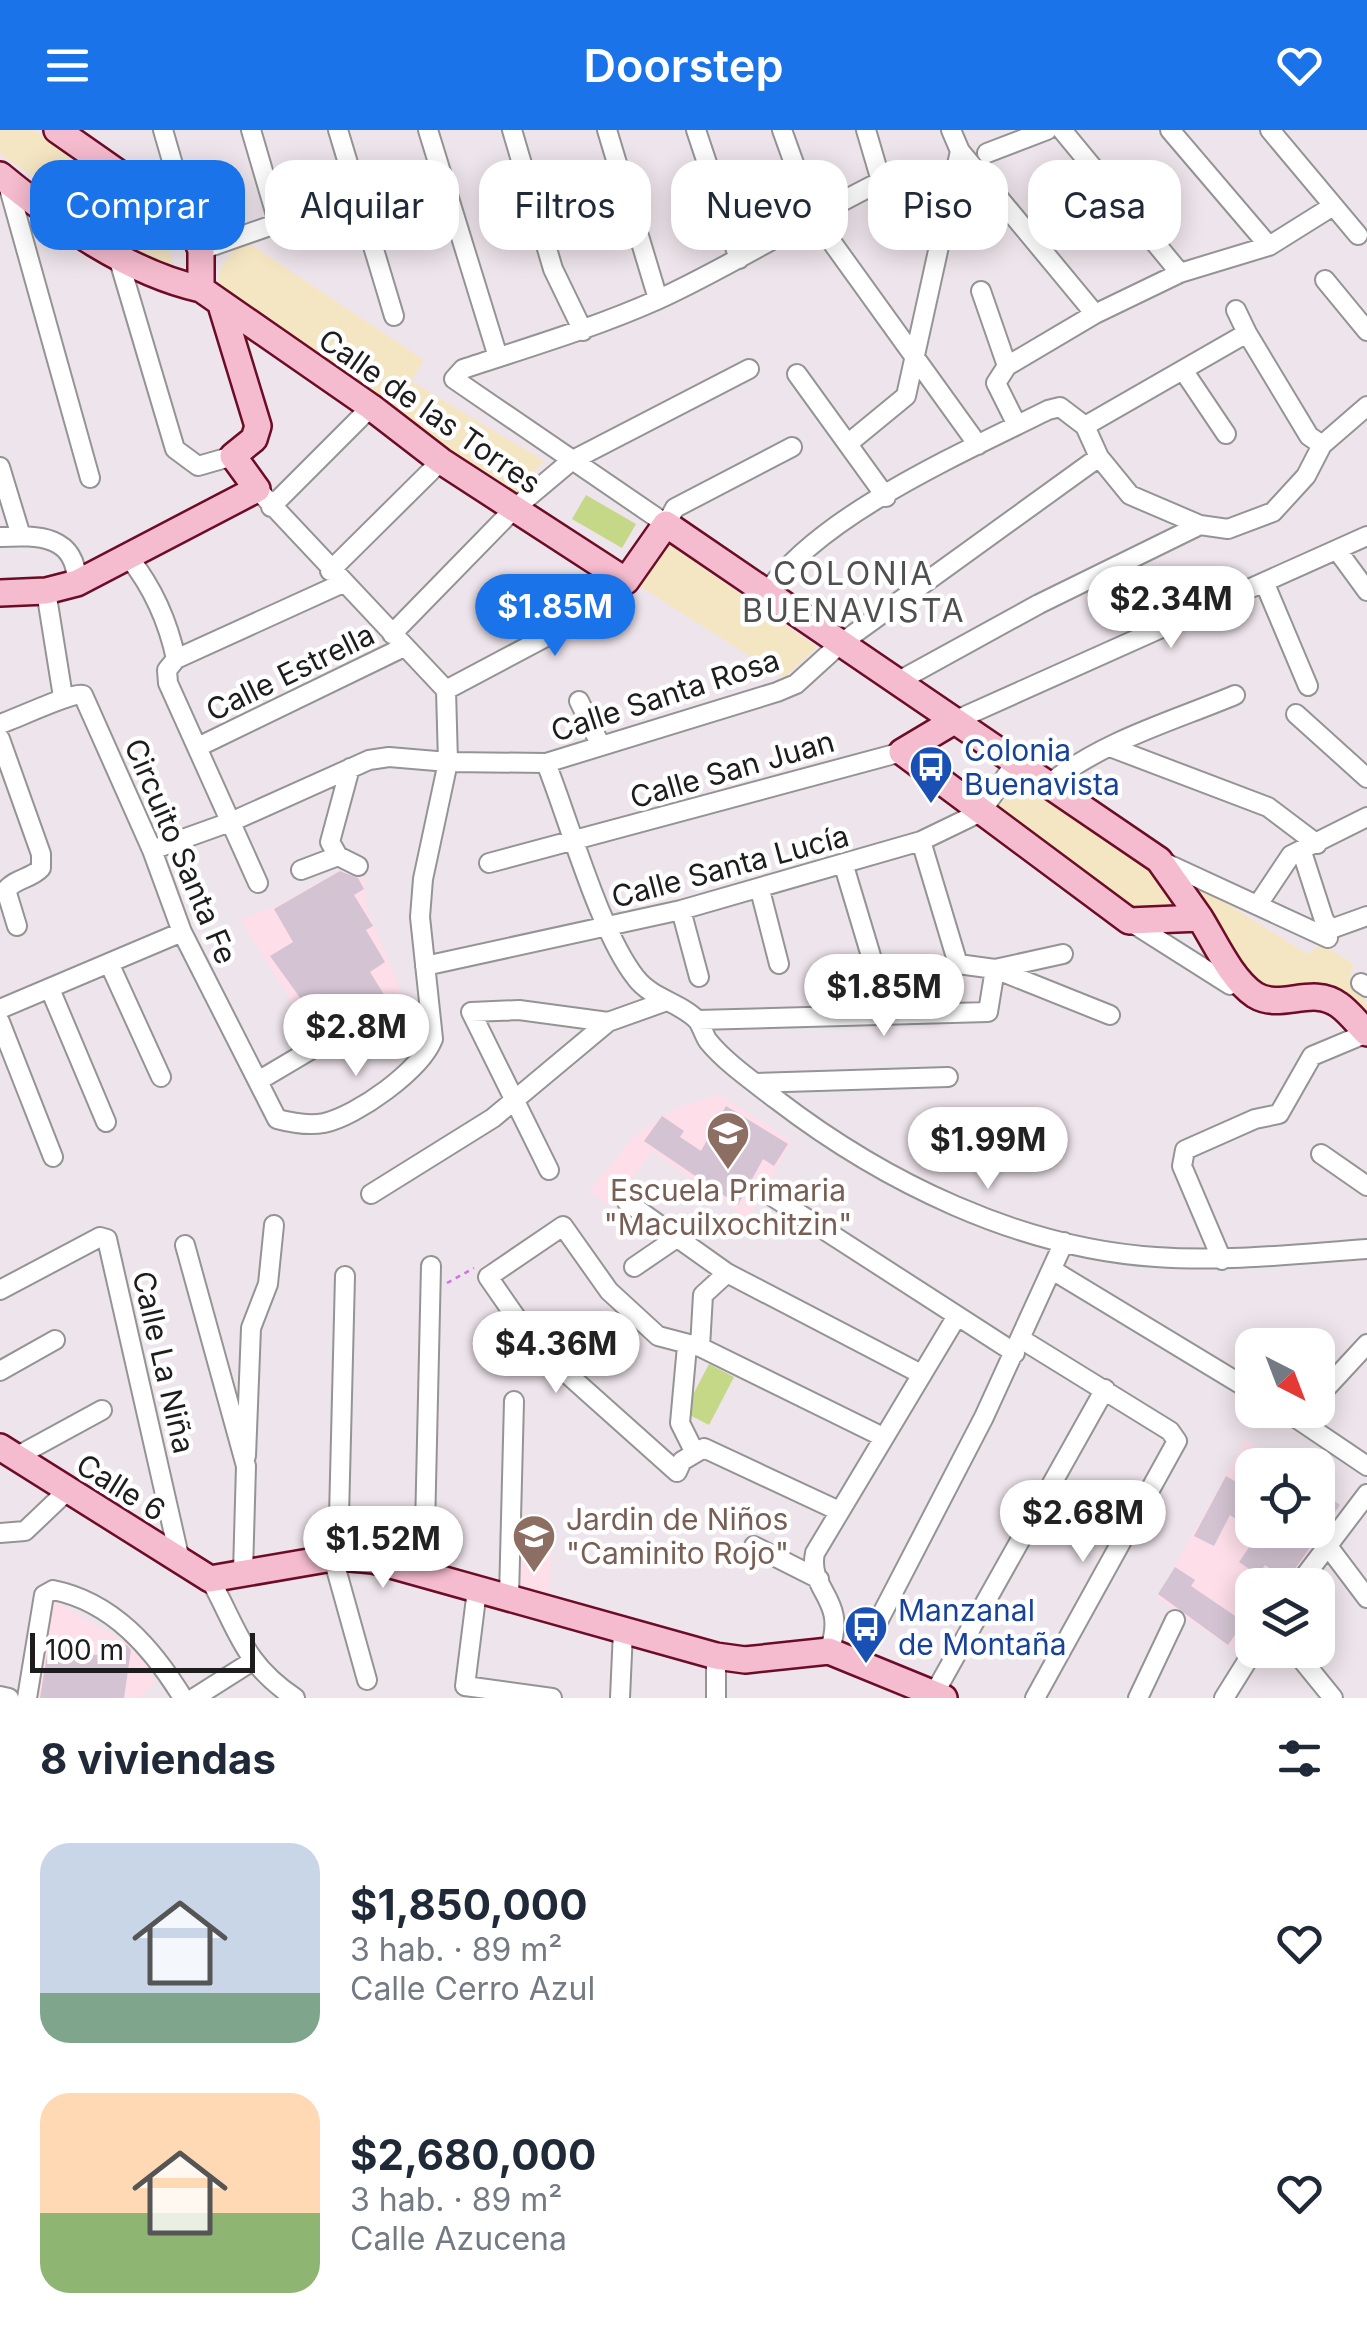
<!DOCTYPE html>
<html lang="es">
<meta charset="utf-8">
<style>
body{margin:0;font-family:Inter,sans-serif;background:#f2f2f3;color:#1f2937;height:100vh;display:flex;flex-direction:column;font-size:38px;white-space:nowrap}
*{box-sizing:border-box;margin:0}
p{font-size:32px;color:#747a83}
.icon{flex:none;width:55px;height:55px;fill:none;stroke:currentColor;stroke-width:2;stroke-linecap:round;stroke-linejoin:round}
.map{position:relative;height:1568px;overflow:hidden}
.drawer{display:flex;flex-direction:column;background:#fff;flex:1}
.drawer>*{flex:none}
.hud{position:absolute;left:30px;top:30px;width:1308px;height:90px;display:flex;gap:20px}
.needle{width:65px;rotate:138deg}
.fabs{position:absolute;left:1235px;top:1198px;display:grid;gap:20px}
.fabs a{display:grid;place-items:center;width:100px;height:100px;border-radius:20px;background:#fff;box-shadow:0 5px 25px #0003;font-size:50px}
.scale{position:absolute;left:30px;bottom:25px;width:225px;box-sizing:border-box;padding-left:10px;border:5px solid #1d1d1d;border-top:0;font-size:28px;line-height:35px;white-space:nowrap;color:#1d1d1d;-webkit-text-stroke:8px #fff;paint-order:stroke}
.price{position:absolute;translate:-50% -85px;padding:0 22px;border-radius:35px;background:#fff;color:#222;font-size:32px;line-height:65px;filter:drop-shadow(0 2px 5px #0008)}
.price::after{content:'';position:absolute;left:50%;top:60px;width:30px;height:22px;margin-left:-15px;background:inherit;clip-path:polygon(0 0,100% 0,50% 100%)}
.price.current{background:#1a73e8;color:#fff}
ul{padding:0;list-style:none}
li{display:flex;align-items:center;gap:30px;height:250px;padding:0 40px}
li span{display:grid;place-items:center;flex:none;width:280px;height:200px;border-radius:30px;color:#555}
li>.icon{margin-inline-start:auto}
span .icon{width:120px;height:120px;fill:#fffc;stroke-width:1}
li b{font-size:42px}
h2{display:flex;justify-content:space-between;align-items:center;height:120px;padding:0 40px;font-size:42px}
.tag{padding:0 35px;border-radius:30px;background:#fff;box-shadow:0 5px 25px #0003;font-size:35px;line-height:90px}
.tag.current{background:#1a73e8;color:#fff}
header{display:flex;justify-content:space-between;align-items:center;height:130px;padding:0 40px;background:#1a73e8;color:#fff;font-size:45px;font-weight:600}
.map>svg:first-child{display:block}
.education{fill:#fddee9}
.park{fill:#f5e6c3}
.pitch{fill:#c5d887}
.building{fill:#d4c4d3}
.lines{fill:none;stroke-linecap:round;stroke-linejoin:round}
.street-casing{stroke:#949494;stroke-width:22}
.secondary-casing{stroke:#6c0c26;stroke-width:30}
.path{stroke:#cd73f0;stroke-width:2.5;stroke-dasharray:5 5;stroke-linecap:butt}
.street{stroke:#fff;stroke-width:18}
.secondary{stroke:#f5bbce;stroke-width:25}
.labels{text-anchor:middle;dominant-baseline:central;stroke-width:9;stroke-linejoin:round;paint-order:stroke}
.street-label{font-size:30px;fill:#1d1d1d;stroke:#fff}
.transit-label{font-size:30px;fill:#164399;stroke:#fff;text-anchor:start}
.education-label{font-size:30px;fill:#785e54;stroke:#fff}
.neighbourhood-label{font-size:32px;letter-spacing:2.5px;fill:#505050;stroke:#fff}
</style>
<header><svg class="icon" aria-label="menu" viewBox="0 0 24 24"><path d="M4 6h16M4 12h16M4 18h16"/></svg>Doorstep<svg class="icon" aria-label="heart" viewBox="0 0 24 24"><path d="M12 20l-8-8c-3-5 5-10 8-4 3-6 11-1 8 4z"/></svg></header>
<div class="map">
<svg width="1367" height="1568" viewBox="0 0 1367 1568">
<rect width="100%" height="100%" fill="#eee4eb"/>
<!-- education -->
<path class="education" d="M350 735 364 741 367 779 417 899 354 936 318 882 302 889 240 789 274 777Z
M718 964 792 1011 748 1089 652 1021 611 1077 590 1061 634 1006 676 978Z
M1246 1309 1283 1335H1252V1400H1318V1359L1340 1375 1286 1455H1252V1503L1239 1523 1157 1468Z
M519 1405 553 1409 549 1465 518 1457Z
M54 1471 136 1518 155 1551 140 1568H38Z"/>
<!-- park -->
<path class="park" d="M0 0H34L163 84 173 138 126 121 117 103 0 24Z
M244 110 424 230 411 251 544 331 516 363 225 170C209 142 225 130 244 110Z
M664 411 817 517 784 548 636 454Z
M1018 645 1145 729 1179 777 1175 782 1127 774 993 681 1010 665Z
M1185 747 1307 824 1321 814 1353 834 1350 849 1367 874V898L1248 848Z"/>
<!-- pitch -->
<path class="pitch" d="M586 365 636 394 622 418 572 389Z
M709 1234 734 1247 709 1295 684 1282Z"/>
<!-- building -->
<path class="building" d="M340 741 358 748 364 759 354 765 373 796 366 800 385 832 370 842 393 879 401 874 415 897 355 933 343 914 354 902 332 866 309 880 270 826 293 812 274 779Z
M726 976 788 1014 774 1036 763 1029 738 1075 644 1011 662 986 684 1001 680 1007 701 1021Z
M1226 1346 1252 1361V1400L1230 1385 1214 1416 1194 1406Z
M1318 1359 1340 1375 1287 1450 1265 1435 1258 1445 1239 1432 1261 1400 1281 1415 1291 1400H1318Z
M1175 1437 1195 1450 1191 1456 1244 1492 1228 1515 1158 1464Z
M50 1506 77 1510 76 1522 104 1526 106 1512 127 1515 131 1520 124 1568H40Z"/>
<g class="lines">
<!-- street casing -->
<g class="street-casing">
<path id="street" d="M163 0 190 93
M251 0 278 92
M338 0 394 186
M428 0 498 227
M512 0 553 139 583 201
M607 0 658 169
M696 0 739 129
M782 0 813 86 978 315
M866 0 881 51
M1062 0 1180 143
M1170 0 1269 116
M1270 0 1358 105
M960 21 1095 184
M987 23 1047 0
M7 51 90 348
M201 120 356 66
M118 127 175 319 198 336 233 326
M1325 150 1367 201
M981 161 1007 236
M1236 180 1247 203
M1183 240 1226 304
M797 244 886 367
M1017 295 996 253 1007 236 1095 184 1180 143 1269 116 1333 76
M1085 296 1247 203 1309 306 1322 315
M850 312 906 266 960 21 951 0
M792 317 675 378 666 394 454 249 463 239C529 217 594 198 657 170 738 133 812 84 892 46
M0 337 21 406
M271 377 371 277
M0 407C39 405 76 405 77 453
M1337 420 1367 461
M130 429C153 458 168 492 176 529L167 540 168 553 258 753
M330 441 441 331
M1265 454 1308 556
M46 461 63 567
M766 464C817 386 964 322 1048 280L1060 277 1085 296 1099 327 1130 365 1200 395 1228 399 1273 382 1306 346 1322 315 1367 276
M392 504 514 379 571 331 749 239
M176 529 343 453
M897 552 1039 474 1200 395
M446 560 591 483 609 472 626 451
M579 571 600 614
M1296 584 1367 648
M954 591 1367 406
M0 594C18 588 72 562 83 565L152 720 182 802 277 989C292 993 308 996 324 993 357 986 421 940 433 909L420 787 423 749 448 632 446 560 257 359
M0 609 41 724V738C31 749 16 748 6 760L17 796
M200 616 404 517
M1110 617 1268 677 1317 714
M546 633C569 691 600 803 636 848 652 869 682 873 698 891 702 897 704 905 708 911 726 933 755 953 777 970 884 1052 1019 1118 1156 1127 1227 1132 1296 1124 1367 1119
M350 638 330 712 338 726 358 736
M1049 654C1102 611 1173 591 1235 565
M921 711 958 834 995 839 1063 824
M152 720 233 691 369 630 389 627 448 632 546 633 777 562 796 554 840 514 1099 327
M1302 722 1324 790 1331 799 1367 786
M1159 730 1328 808
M489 733 902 622
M844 736 874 836
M301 740 338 726
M760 760 779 834
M1259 773 1291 725 1367 687
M681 780 699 847
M1129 791 1230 855
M109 833 161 947
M425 836 681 780 921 711 981 682 1016 632
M995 839 1110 885
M1361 853 1367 857
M50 859 106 992
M0 879 182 802
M697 890 988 882 995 839
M0 892 53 1027
M258 951 334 906
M755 953 948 947
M1321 1024 1367 1056
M549 1040 471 882 519 880 608 892
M764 1061 1015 1223
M371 1064 493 988 608 892 664 872
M627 1072 727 1143 921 1244
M185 1115 246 1336 243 1442
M1222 1130 1182 1036 1185 1020 1255 989 1279 984 1312 926 1367 903
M634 1137 675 1109
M1054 1141 1252 1261
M0 1160 100 1107 107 1109 179 1426
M1021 1209 1170 1301 1177 1311 1035 1568
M687 1216 680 1293 694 1321
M700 1217 703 1165 727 1143
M0 1241 55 1210
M1318 1267 1367 1214
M1284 1280 1367 1336
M246 1326 251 1198 268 1154 274 1095
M14 1328 102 1280
M839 1381 704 1318 682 1331 677 1342 536 1216 488 1147 563 1096 609 1161 658 1206 700 1217 883 1307
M0 1403 25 1401 66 1362
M1327 1415 1367 1468
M754 1416 819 1449
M338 1427 345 1146
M333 1428 367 1550
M424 1442 431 1136
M210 1449C239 1502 243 1533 295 1568
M1298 1455 1367 1364
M477 1460 465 1556 552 1568
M509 1467 514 1271
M1294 1520 1333 1568
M829 1521C849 1468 807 1461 815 1423L957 1186
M857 1532 984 1287 1064 1112
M934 1564 1105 1259
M0 1566 9 1568
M27 1568 44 1465 53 1460C113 1472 153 1519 183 1568
M194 1568 251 1532
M620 1568 623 1501
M716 1568V1526
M1138 1568 1175 1490
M1224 1568 1254 1520"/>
</g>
<!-- secondary casing -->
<g class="secondary-casing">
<path id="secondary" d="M57 0 190 93 201 120V159
M0 45C57 92 128 143 201 159L371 277 441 331 626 451 666 394 1159 730 1200 788
M0 463 46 461 77 453 257 359 233 326 254 309 258 296 222 178
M954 591 902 622 1129 791 1200 788C1215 812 1231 849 1255 865 1281 881 1312 855 1339 875 1349 882 1358 894 1367 903
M0 1317 210 1449 338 1427 373 1430 716 1526 745 1530 829 1521 944 1568"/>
</g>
<!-- path -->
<path class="path" d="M447 1153 474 1138"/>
<!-- street -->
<use href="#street" class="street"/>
<!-- secondary -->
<use href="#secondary" class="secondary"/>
</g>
<!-- icons -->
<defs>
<g id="bus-pin" transform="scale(2.25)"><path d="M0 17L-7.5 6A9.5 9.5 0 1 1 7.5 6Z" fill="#1a4fb4" stroke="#fff"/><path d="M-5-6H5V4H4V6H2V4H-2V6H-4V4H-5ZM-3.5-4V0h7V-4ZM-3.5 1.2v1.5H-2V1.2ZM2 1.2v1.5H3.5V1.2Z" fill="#fff"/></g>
<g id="school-pin" transform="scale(2.25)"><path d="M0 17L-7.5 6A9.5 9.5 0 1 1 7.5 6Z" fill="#8d6e63" stroke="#fff"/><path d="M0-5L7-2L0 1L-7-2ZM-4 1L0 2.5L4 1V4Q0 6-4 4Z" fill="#fff"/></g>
</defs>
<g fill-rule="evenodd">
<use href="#bus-pin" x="931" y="637"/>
<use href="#school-pin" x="728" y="1003"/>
<use href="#school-pin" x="534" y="1406"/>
<use href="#bus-pin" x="866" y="1497"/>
</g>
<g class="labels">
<!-- street labels -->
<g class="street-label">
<text transform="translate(430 281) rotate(35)">Calle de las Torres</text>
<text transform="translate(290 542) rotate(-26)">Calle Estrella</text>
<text transform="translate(665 565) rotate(-18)">Calle Santa Rosa</text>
<text transform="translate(732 639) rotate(-16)">Calle San Juan</text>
<text transform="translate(181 721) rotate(67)">Circuito Santa Fe</text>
<text transform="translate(730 736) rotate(-15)">Calle Santa Lucía</text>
<text transform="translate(164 1232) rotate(77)">Calle La Niña</text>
<text transform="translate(121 1357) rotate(32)">Calle 6</text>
</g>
<!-- transit labels -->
<g class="transit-label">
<text x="964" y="620">Colonia<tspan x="964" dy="34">Buenavista</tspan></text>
<text x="898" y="1480">Manzanal<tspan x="898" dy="34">de Montaña</tspan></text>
</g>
<!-- education labels -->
<g class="education-label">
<text x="728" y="1060">Escuela Primaria<tspan x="728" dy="34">"Macuilxochitzin"</tspan></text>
<text x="566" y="1389" text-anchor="start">Jardin de Niños<tspan x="566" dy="34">"Caminito Rojo"</tspan></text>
</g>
<!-- neighbourhood labels -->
<g class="neighbourhood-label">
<text x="854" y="443">COLONIA<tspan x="854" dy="37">BUENAVISTA</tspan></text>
</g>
</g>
</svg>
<div class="fabs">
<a><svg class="needle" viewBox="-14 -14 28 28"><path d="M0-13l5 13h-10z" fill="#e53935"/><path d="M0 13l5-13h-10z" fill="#747a83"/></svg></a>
<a><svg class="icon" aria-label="locate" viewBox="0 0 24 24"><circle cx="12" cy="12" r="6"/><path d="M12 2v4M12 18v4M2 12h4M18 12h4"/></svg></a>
<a><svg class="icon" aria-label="layers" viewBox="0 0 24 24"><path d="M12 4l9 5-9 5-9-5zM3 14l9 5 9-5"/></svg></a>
</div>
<div class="scale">100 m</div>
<b class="price" style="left:1171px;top:521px">$2.34M</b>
<b class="price current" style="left:555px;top:529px">$1.85M</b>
<b class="price" style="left:884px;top:909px">$1.85M</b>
<b class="price" style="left:356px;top:949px">$2.8M</b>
<b class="price" style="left:988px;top:1062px">$1.99M</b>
<b class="price" style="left:556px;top:1266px">$4.36M</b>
<b class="price" style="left:1083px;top:1435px">$2.68M</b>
<b class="price" style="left:383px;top:1461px">$1.52M</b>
<div class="hud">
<a class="tag current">Comprar</a>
<a class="tag">Alquilar</a>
<a class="tag">Filtros</a>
<a class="tag">Nuevo</a>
<a class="tag">Piso</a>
<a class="tag">Casa</a>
</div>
</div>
<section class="drawer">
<h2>8 viviendas<svg class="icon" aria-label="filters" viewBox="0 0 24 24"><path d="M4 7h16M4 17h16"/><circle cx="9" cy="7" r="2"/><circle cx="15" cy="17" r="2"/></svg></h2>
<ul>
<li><span style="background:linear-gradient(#c9d6e8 75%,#7fa58c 0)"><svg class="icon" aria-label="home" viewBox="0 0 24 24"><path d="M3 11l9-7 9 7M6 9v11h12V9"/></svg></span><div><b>$1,850,000</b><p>3 hab. · 89 m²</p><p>Calle Cerro Azul</p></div><svg class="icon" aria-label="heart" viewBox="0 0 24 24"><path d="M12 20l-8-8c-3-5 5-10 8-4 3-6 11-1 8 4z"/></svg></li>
<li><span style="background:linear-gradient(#ffd9b3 60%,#8fb573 0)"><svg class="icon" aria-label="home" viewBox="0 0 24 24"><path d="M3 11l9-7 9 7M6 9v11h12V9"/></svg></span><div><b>$2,680,000</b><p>3 hab. · 89 m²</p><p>Calle Azucena</p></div><svg class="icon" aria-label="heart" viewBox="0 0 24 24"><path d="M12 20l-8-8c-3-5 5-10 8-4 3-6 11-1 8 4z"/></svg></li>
</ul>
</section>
